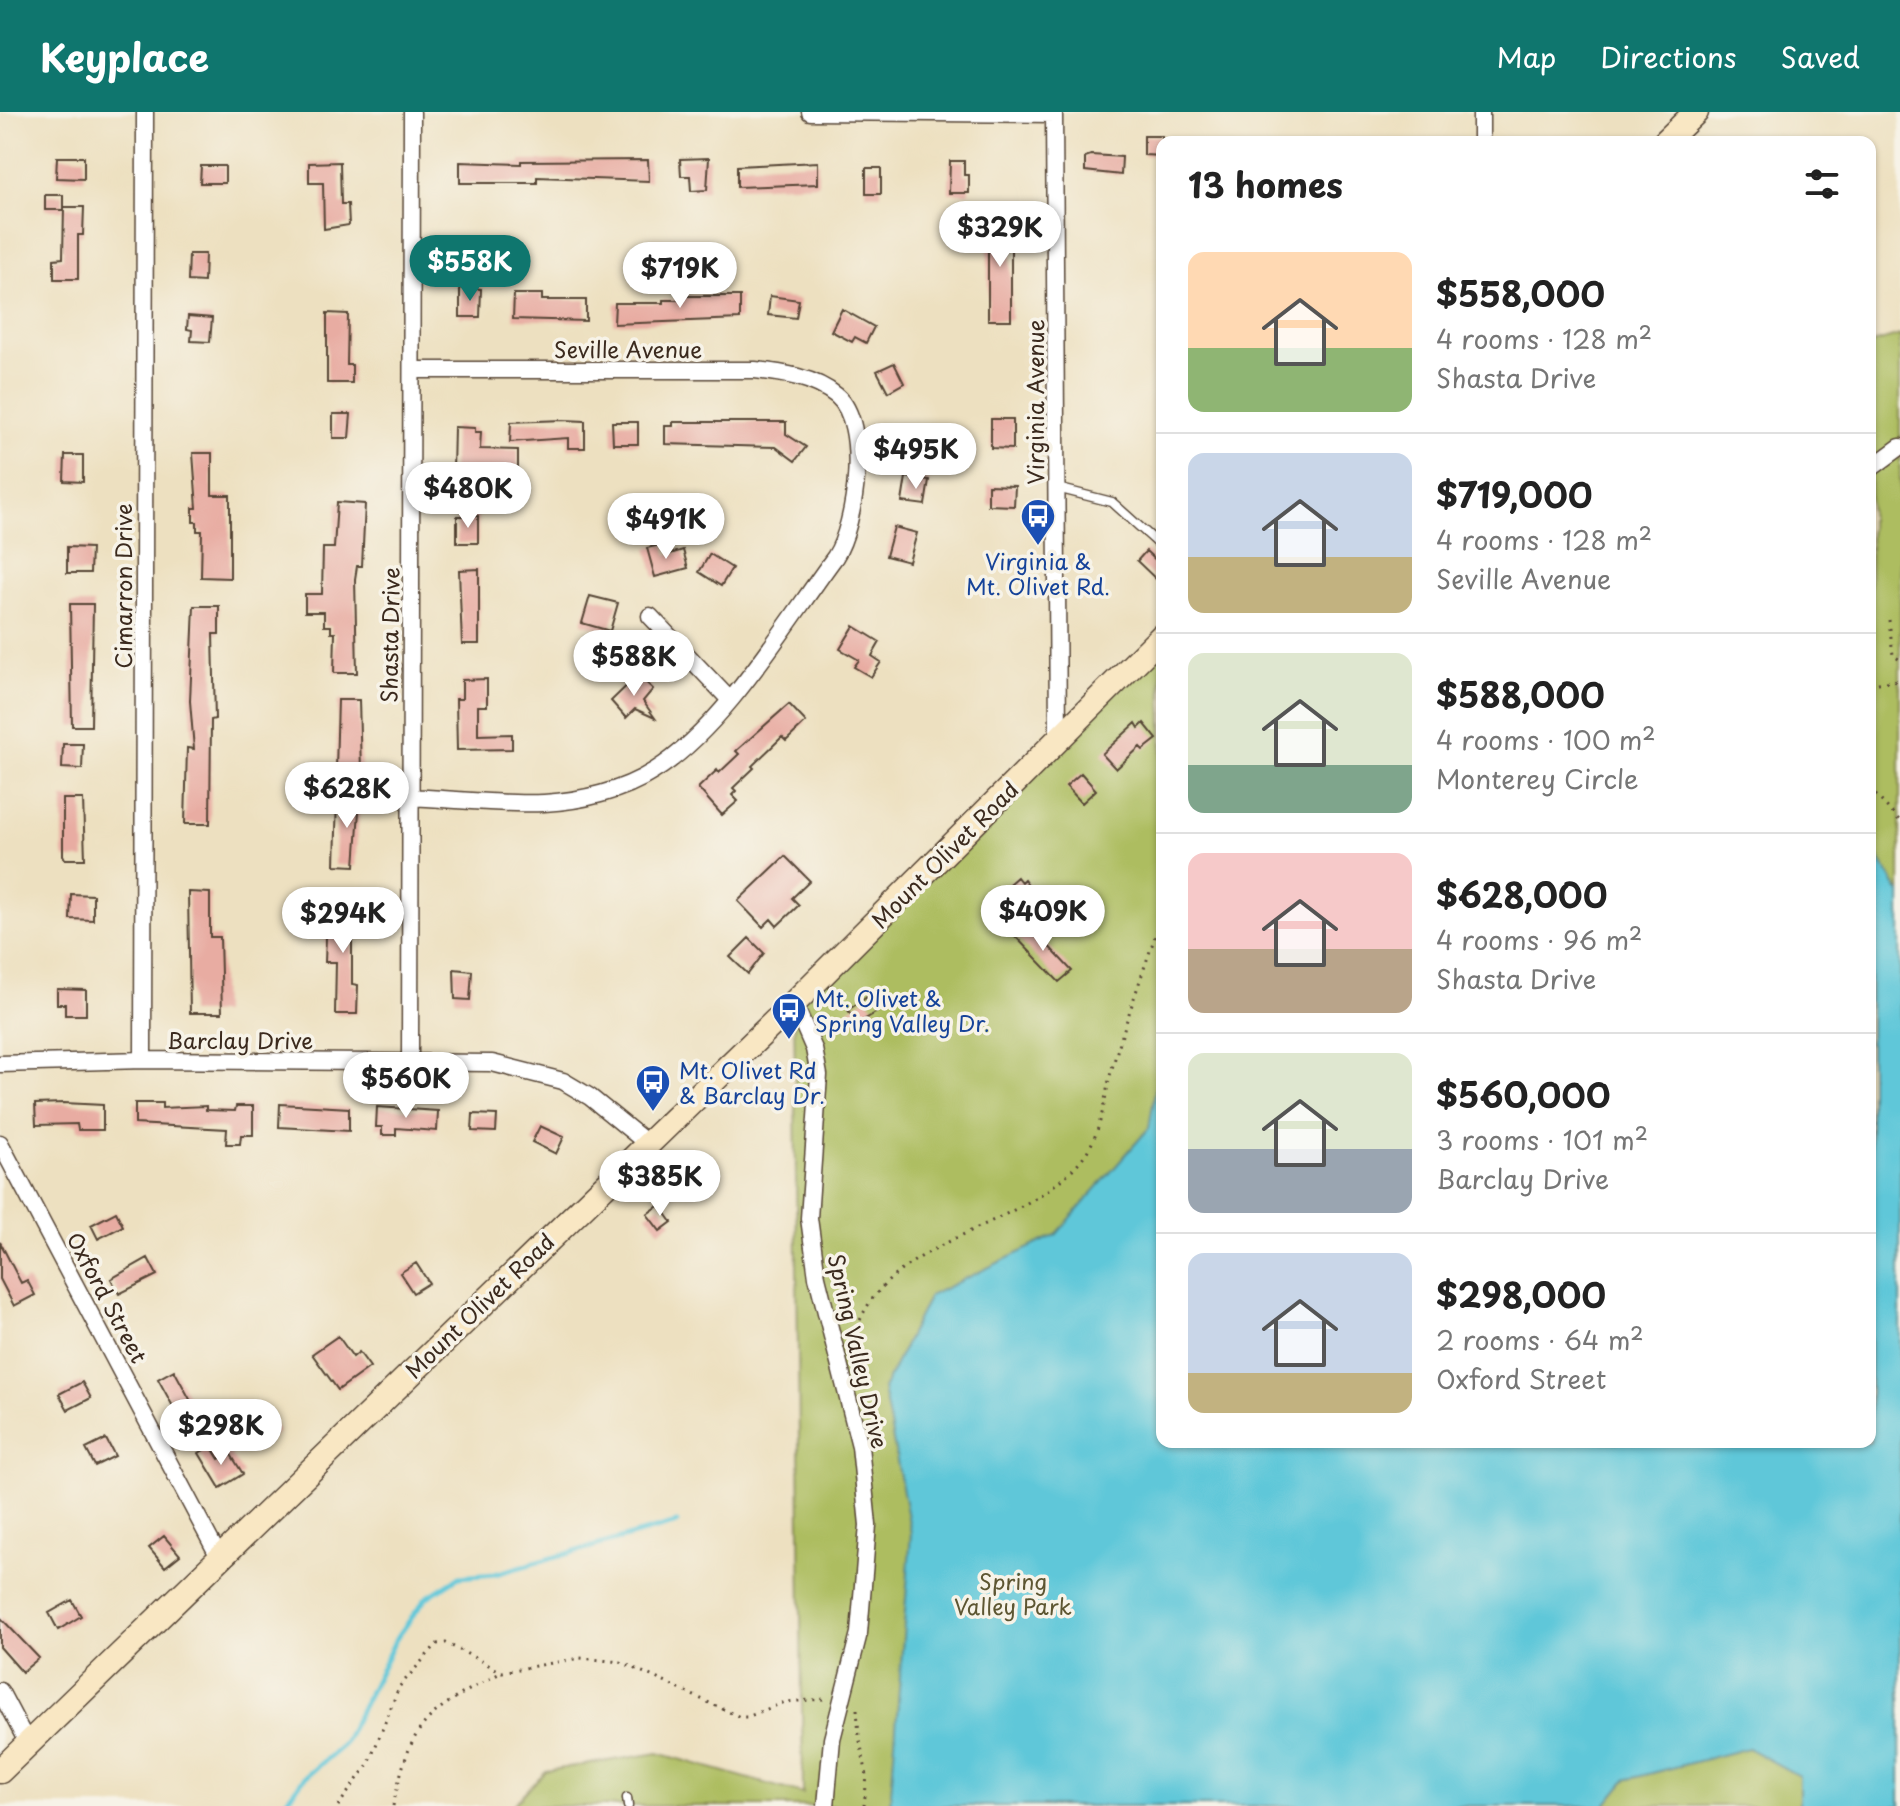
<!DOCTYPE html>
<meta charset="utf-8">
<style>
body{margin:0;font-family:"Playpen Sans",sans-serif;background:#f6f6f6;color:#222;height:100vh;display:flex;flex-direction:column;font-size:30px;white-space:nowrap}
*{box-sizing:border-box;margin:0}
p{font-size:26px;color:#767676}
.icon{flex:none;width:44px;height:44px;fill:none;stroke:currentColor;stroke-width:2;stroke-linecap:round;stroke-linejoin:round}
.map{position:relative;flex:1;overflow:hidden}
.drawer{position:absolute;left:1156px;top:24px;width:720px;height:1312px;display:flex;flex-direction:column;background:#fff;border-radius:16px;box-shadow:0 2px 6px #0004}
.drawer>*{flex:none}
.price{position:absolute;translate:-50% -68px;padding:0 18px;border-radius:28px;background:#fff;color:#222;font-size:26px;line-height:52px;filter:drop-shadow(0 2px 4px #0008)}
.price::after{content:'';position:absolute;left:50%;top:48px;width:24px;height:18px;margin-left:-12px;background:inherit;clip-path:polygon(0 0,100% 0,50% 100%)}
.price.current{background:#0f766e;color:#fff}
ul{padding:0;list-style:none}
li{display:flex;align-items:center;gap:24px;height:200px;padding:0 32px}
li+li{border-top:2px solid #e0e0e0}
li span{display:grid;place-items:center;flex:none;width:224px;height:160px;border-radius:16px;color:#555}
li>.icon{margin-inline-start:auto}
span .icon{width:96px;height:96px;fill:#fffc;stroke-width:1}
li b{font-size:34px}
h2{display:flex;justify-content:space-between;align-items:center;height:96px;padding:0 32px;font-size:34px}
header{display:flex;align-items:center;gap:48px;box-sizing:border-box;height:112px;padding:0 40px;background:#0f766e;color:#fff}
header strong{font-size:38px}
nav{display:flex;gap:44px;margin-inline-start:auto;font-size:28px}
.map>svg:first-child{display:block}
.green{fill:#adbd60;stroke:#74743f;stroke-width:2}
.water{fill:#5ec7d9;stroke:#4c787c;stroke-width:2}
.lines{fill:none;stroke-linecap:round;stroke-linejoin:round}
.stream{stroke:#5ec7d9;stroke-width:5}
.building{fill:#e8aca2}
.lane-casing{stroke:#564536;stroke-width:11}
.street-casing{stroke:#564536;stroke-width:19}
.secondary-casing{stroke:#564536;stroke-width:27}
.path{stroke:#564536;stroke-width:3;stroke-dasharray:2 6;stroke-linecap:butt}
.lane{stroke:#fff;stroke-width:8}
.street{stroke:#fff;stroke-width:16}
.secondary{stroke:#f9e7c3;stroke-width:24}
.labels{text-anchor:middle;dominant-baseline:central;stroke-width:7;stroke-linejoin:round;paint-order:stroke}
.street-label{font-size:22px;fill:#3b2a1e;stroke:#f7f3e8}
.transit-label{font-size:22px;fill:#164399;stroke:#f7f3e8;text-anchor:start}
.park-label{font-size:22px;fill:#5d5632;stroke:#f7f3e8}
</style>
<header>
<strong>Keyplace</strong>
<nav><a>Map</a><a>Directions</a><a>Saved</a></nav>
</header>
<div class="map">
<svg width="1900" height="1694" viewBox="0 0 1900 1694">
<rect width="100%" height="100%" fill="#f7f3e8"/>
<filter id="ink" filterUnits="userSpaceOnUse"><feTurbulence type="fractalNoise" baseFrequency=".0125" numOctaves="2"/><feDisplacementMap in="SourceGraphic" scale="16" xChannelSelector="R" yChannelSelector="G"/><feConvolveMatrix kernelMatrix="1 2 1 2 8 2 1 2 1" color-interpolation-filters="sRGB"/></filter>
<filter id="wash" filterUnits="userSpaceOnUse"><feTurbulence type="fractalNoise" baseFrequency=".006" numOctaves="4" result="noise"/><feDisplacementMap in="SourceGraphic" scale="32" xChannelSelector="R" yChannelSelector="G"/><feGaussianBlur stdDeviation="1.8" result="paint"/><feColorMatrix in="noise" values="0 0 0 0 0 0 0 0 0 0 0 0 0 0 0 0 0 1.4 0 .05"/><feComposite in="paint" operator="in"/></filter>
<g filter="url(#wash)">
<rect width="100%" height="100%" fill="#ede0c0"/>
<!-- green -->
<path class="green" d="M1900 223V1694H512L546 1659 658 1641 803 1682 794 891 1162 523V1330H1870V232Z"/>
<!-- water -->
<path class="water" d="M1870 732 1900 781V1694H1799V1664L1748 1636 1626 1668 1605 1694H890L911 1421 883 1277 929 1184 1056 1123 1149 1016 1162 937V1330H1870Z"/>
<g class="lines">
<!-- stream -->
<path class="stream" d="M282 1694 304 1666 343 1633 396 1527 426 1486 459 1465 495 1462 677 1411"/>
</g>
<g id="blocks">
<!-- building -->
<path class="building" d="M1144 24H1162V44L1144 43Z
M1091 43 1122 45 1121 63 1085 59V45Z
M57 45H84V67L56 66Z
M709 46 707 78 691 79 690 64H681L680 47Z
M648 48 649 69 537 65V71H460V50L521 52V49Z
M950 49H964V63H969V81H949Z
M340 50 341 92H348L349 113 324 117 323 71H309V51Z
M818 50V72L737 75V54Z
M201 54H225V71H200Z
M866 56H881V82H866Z
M45 83H63V98H45Z
M64 95H84L83 123H78V167H54V147L63 146Z
M988 106H1011V208H988Z
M189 142H205L204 170 188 169Z
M460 176 481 177 480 205H460Z
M514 182H542V188H586V209L513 207Z
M684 184H740V207L614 212 615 191H663V188H684Z
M770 184 799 188 796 206 768 203Z
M842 197 874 215 866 231 855 225 852 230 831 219Z
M327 201 348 202 347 253H352V271H327Z
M188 204 212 206 210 230 191 229 192 218 187 217Z
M894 251 904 271 888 280 877 259Z
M333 302H351L349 326H333Z
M991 307H1013V337L991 336Z
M564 308 585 309V336H568V326L510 330 511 310Z
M612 310H638V332H613Z
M673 310H786V322L806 335 795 349 776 335 665 332V314H673Z
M454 315 475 316V320H481L480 337 518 338V373H497V360L453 359Z
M925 317 928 342 911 345 907 320Z
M193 341H212V383H230V466L201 465 202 419H197V410H193V396H197Z
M65 343H83V370L64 369Z
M906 365 929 368 925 393 902 390Z
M988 373 1015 374 1014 394 988 393Z
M337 390 365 392 362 454H357L355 467 357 561H334L335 521H331V514H324V500H305V482H322L323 436H334Z
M457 404H478V431H457Z
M894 415 917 421 909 450 886 444Z
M664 432 667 443 683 438 688 456 655 465 647 436Z
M67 435 91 436 90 461H67Z
M1146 439 1162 454V473L1137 449Z
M710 442 732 456 721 474 699 460Z
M479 457V532H462L459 458Z
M590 484 618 491 610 519 582 511Z
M70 492H93L91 614H72Z
M194 494H219V522H213L215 607 211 608 210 712H185L187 636 194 637 190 589Z
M854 514 880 530 872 544 881 550 871 565 854 555 859 548 840 537Z
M638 563 653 577 643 589 655 606 635 597 626 606 611 589Z
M487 567V594H478V623L512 622V637L457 638 456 587H462V568Z
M338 588H359L361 658 336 657Z
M789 592 806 610 786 629 782 625 752 654 754 656 733 676 736 679 732 683 738 689 722 703 698 676 717 658 719 661 739 642 736 639Z
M1136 611 1139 616 1144 611 1157 627 1143 638 1140 635 1116 657 1102 642Z
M63 632H83L82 657 62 656Z
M1081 661 1096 678 1082 691 1066 674Z
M337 685H360L355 754 335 753Z
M63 687H83L85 747H65L63 743Z
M785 744 810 769 792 786 799 793 777 814 771 807 763 815 738 789Z
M1017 765 1021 770 1024 767 1044 794 1040 797 1047 804 1034 815 1005 782 1003 777Z
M188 780 210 781V825H220L222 901H190Z
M71 782 93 783V808L70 807Z
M333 783H352V872L358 873 357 902H335L336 850H325L326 824H333Z
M1028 812 1072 859 1059 870 1015 824Z
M749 826 764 841 748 862 730 845Z
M454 857 472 859 470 888 455 887Z
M57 877 86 878V903H65V892H57Z
M867 885 877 900 857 912 848 898Z
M64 991 103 993V1018H78L77 1012 36 1013 35 992Z
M135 991H162V996L206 994V998L235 999 236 994H253V1023H241L240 1032H226L227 1017 135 1012Z
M280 992 349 996V1019L279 1015Z
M377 995 438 999 437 1019 396 1016V1023H382V1015H376Z
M473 1002 497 1003 496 1020 472 1019Z
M540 1014 564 1025 556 1042 532 1030Z
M660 1093 672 1110 660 1119 647 1102Z
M116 1100 123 1114 98 1127 91 1113Z
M0 1130 21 1171 27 1168 35 1183 14 1194 0 1167Z
M148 1146 157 1163 119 1182 111 1167Z
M416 1151 429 1171 413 1181 400 1161Z
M338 1224 353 1245 359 1240 370 1255 338 1278 312 1242Z
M174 1258 192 1291 176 1300 158 1267Z
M82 1270 91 1286 68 1298 59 1282Z
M263 1296 278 1320 262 1331 246 1307Z
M106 1327 115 1344 95 1354 86 1337Z
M211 1334 219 1347 230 1341 243 1362 220 1376 199 1341Z
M164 1424 180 1443 165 1455 149 1436Z
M72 1488 81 1504 58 1518 49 1501Z
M0 1505 39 1546 22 1560 0 1535Z"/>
</g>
</g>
<g filter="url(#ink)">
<use href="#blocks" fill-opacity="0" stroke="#564536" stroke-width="2"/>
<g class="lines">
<!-- lane casing -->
<g class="lane-casing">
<path id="lane" d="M1057 376 1112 390 1162 435
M627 1686 628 1694"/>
</g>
<!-- street casing -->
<g class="street-casing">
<path id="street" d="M810 0 1054 2
M1054 0 1058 627
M1481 0V30
M1870 357 1900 335
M650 504 729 587
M409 685C453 687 499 693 544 691 581 689 623 679 654 659 723 617 786 511 835 445 856 413 870 312 837 284 814 265 783 261 755 258H414
M794 891 814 937 819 963 809 1106 817 1165 860 1334 868 1413 859 1521 832 1627 826 1694
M143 948 145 0
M410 950 412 0
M0 952 143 948 492 951 563 969 590 985 648 1032
M0 1031 219 1445
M0 1579 28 1632"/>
</g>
<!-- secondary casing -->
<g class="secondary-casing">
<path id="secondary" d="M1665 30 1696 0
M0 1659 794 891 1162 524"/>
</g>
<!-- path -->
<path class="path" d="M1889 508 1893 543 1900 548
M1870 572 1900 568
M1870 677 1900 709
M853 1231C875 1122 1029 1123 1086 1041 1102 1018 1104 987 1111 960 1126 907 1145 855 1162 803
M857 1597 859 1624 867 1664 864 1694
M338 1694 369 1651 399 1575 437 1532 446 1531 502 1560 580 1546 621 1550 740 1605H747L785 1590 825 1587
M393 1694C412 1606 426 1601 502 1560"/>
<!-- lane -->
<use href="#lane" class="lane"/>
<!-- street -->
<use href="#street" class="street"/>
<!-- secondary -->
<use href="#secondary" class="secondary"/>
</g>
</g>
<!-- icons -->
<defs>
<g id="bus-pin" transform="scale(1.8)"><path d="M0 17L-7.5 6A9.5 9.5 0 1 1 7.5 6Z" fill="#1a4fb4" stroke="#f7f3e8"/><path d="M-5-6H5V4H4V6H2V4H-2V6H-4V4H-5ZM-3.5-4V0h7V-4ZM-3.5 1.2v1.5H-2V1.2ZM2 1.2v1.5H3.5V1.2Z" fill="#fff"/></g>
</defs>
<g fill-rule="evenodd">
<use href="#bus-pin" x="1038" y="404"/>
<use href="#bus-pin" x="789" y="898"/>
<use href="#bus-pin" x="653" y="970"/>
</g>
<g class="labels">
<!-- street labels -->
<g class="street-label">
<text x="628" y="236">Seville Avenue</text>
<text transform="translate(1034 290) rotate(-90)">Virginia Avenue</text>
<text transform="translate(122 474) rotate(-90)">Cimarron Drive</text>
<text transform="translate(389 523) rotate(-89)">Shasta Drive</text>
<text transform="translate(944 742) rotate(-45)">Mount Olivet Road</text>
<text x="240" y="927">Barclay Drive</text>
<text transform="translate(108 1185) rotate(62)">Oxford Street</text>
<text transform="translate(479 1193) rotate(-44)">Mount Olivet Road</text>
<text transform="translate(859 1239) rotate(77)">Spring Valley Drive</text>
</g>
<!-- transit labels -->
<g class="transit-label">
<text x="1038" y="448" text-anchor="middle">Virginia &amp;<tspan x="1038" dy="25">Mt. Olivet Rd.</tspan></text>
<text x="815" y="885">Mt. Olivet &amp;<tspan x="815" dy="25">Spring Valley Dr.</tspan></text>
<text x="679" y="957">Mt. Olivet Rd<tspan x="679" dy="25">&amp; Barclay Dr.</tspan></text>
</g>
<!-- park labels -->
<g class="park-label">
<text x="1013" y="1468">Spring<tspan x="1013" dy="25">Valley Park</tspan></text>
</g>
</g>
</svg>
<b class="price" style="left:1000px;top:157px">$329K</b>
<b class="price current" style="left:470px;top:191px">$558K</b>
<b class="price" style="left:680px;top:198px">$719K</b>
<b class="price" style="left:916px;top:379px">$495K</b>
<b class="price" style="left:468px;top:418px">$480K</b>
<b class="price" style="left:666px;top:449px">$491K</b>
<b class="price" style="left:634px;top:586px">$588K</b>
<b class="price" style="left:347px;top:718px">$628K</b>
<b class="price" style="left:1043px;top:841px">$409K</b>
<b class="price" style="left:343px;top:843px">$294K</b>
<b class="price" style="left:406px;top:1008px">$560K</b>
<b class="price" style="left:660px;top:1106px">$385K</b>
<b class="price" style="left:221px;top:1355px">$298K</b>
<section class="drawer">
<h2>13 homes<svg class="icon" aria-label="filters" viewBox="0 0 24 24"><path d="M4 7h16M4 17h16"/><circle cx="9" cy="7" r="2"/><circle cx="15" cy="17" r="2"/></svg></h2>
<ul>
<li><span style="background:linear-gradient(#ffd9b3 60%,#8fb573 0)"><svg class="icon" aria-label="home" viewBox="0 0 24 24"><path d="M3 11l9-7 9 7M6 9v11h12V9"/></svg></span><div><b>$558,000</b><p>4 rooms · 128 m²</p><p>Shasta Drive</p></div></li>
<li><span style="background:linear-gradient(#c9d6e8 65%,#c2b280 0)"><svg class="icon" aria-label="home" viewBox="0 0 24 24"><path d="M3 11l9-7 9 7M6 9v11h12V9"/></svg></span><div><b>$719,000</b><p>4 rooms · 128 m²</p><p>Seville Avenue</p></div></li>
<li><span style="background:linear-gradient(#dfe7d0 70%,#7fa58c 0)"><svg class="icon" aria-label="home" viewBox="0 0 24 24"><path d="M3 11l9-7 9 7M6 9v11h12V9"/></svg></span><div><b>$588,000</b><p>4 rooms · 100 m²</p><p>Monterey Circle</p></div></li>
<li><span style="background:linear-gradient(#f6c9c9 60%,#b9a48a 0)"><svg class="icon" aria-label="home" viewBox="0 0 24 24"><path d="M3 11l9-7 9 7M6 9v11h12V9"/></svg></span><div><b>$628,000</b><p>4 rooms · 96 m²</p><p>Shasta Drive</p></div></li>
<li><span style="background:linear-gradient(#dfe7d0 60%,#9aa5b1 0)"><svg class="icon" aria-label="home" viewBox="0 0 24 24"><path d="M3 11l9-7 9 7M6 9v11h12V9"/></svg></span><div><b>$560,000</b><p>3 rooms · 101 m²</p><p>Barclay Drive</p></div></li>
<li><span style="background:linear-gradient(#c9d6e8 75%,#c2b280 0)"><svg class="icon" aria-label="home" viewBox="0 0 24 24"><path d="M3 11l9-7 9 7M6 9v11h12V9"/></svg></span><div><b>$298,000</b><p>2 rooms · 64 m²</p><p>Oxford Street</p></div></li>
</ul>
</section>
</div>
